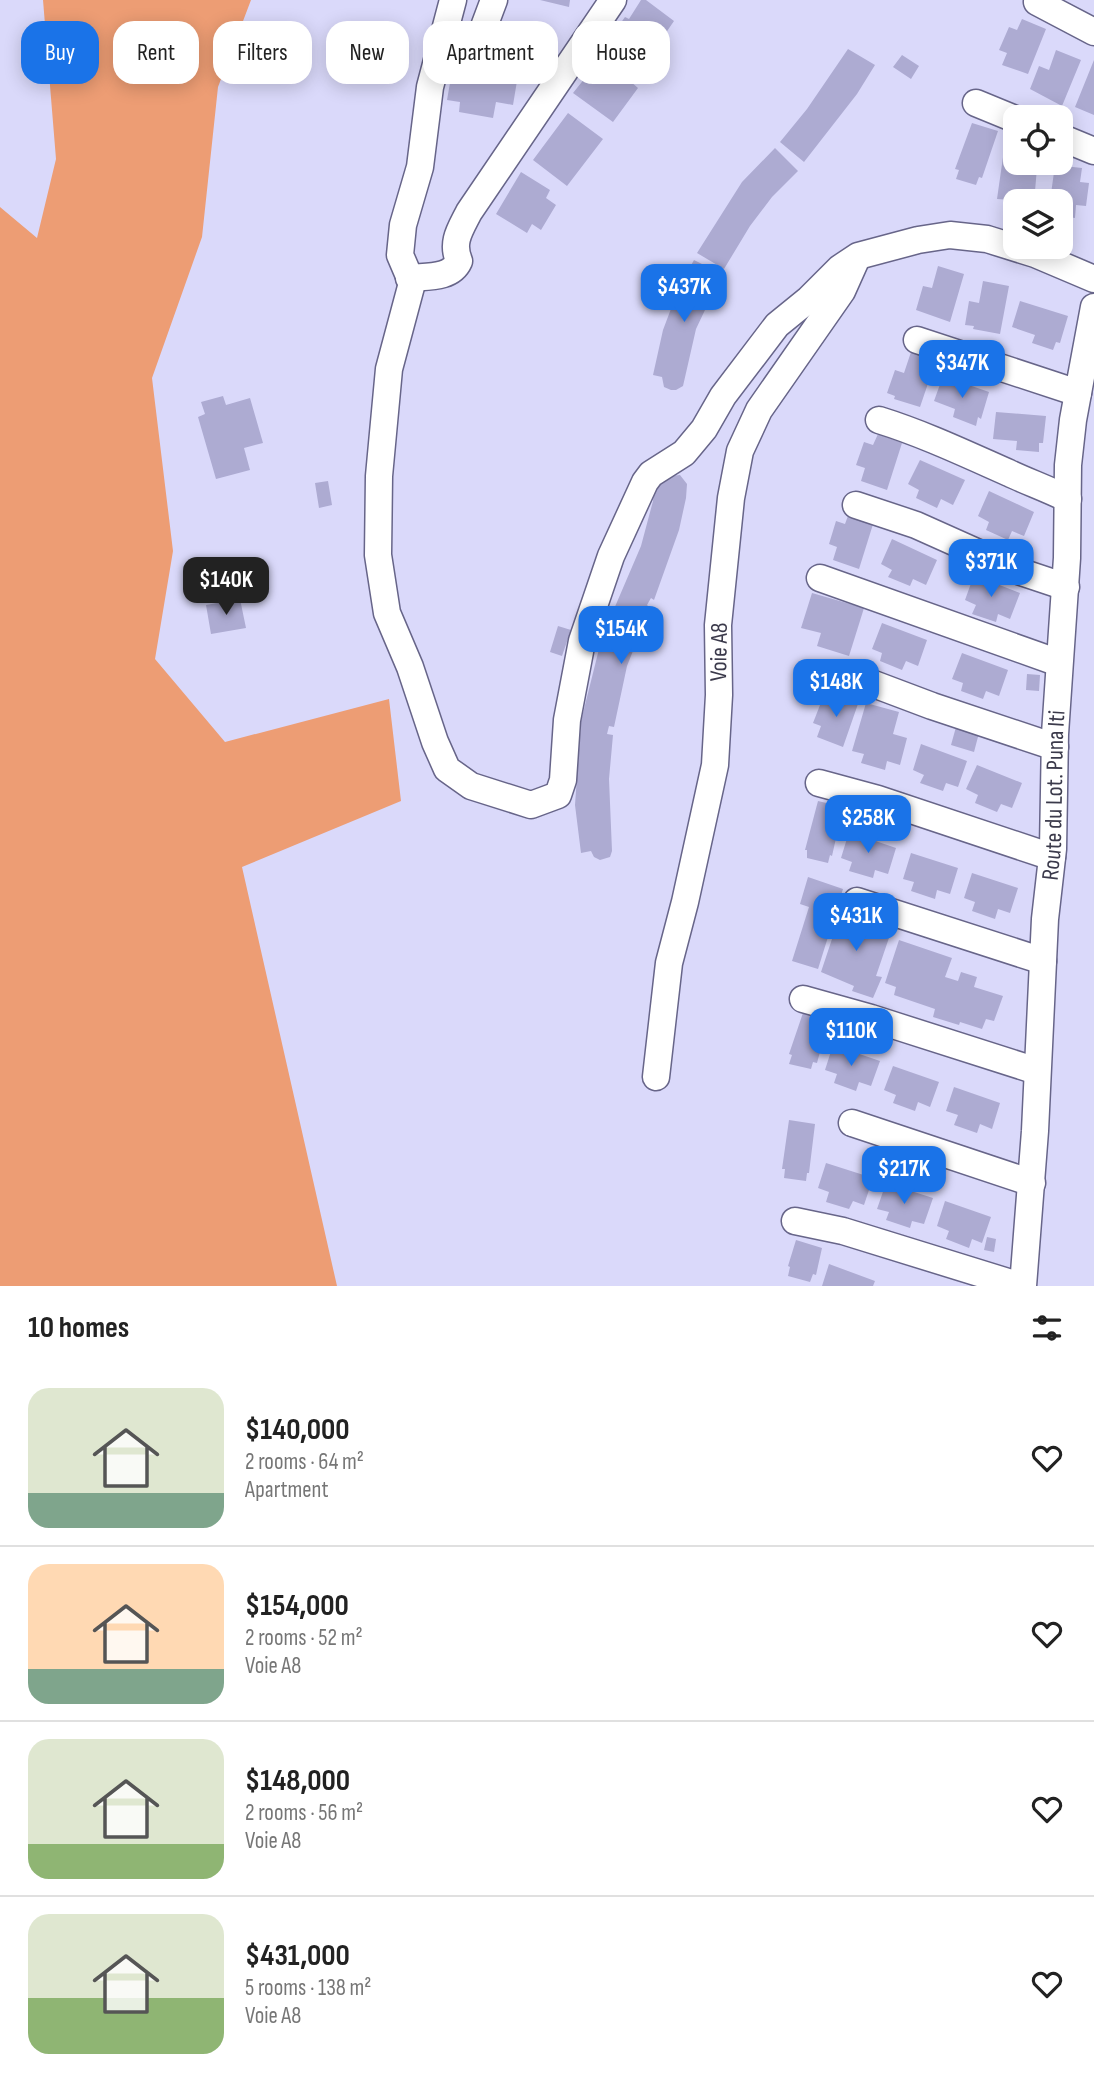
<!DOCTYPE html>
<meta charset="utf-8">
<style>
body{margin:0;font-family:"Sofia Sans Condensed",sans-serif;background:#f6f6f6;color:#222;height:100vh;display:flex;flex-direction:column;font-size:26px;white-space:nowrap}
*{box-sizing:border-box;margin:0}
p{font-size:23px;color:#767676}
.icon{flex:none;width:38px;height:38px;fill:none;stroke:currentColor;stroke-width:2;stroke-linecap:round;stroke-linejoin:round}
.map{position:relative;height:1286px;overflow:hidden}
.panel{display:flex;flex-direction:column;background:#fff;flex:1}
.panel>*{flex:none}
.guide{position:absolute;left:21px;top:21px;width:700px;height:63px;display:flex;gap:14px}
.tools{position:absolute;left:1003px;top:105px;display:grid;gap:14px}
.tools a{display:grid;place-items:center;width:70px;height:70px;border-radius:14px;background:#fff;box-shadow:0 4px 18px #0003;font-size:35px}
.price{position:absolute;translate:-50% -60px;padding:0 16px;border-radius:14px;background:#1a73e8;color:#fff;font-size:23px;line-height:46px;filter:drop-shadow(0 2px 4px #0008)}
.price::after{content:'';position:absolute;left:50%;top:42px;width:21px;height:16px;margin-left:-10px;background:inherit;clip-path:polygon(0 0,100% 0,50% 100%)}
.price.current{background:#222;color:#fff}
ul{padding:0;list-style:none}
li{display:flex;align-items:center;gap:21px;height:175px;padding:0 28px}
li+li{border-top:2px solid #e0e0e0}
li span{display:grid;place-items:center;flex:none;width:196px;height:140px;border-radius:21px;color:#555}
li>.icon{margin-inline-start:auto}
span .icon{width:84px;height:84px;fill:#fffc;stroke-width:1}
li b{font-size:30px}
h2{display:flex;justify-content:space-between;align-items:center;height:84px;padding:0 28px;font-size:30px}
.pill{padding:0 24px;border-radius:21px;background:#fff;box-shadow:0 4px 18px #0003;font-size:24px;line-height:63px}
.pill.current{background:#1a73e8;color:#fff}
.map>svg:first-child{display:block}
.green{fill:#ed9d74}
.building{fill:#adabd2}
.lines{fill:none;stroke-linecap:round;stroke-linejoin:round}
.minor-casing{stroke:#676589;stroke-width:29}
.minor{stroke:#fff;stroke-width:26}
.labels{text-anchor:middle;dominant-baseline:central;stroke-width:5;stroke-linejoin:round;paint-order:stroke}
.street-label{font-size:24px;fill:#3b3a4b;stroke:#fefefe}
</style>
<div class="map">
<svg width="1094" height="1286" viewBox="0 0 1094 1286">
<rect width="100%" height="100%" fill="#dad9fa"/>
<!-- green -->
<path class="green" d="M43 0H251L218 87 202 237 152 378 173 551 155 659 225 742 389 699 401 801 242 867 337 1286H0V207L37 238 56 159Z"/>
<!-- building -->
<path class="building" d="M540 0H570L569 7Z
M641 0H646L674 21 661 40 653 34 637 56 629 50 624 56 611 47 615 42 610 38 625 17 629 19Z
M1022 19 1046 29 1028 74 1002 65 1007 53 999 50 1009 27 1017 30Z
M848 49 875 65 857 94 804 162 780 142 807 109Z
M1056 50 1081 60 1062 106 1030 89 1039 66 1049 70Z
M609 54 619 61 614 67 638 88 613 122 573 93 585 78 588 81Z
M902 55 919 66 911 79 893 67Z
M1094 60V115L1075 107Z
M458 69 493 74V71L518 75 513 105 496 102 493 118 459 112 460 102 447 100 450 83 455 84Z
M568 113 603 139 567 186 533 160Z
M972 123 998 131 982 178 979 177 976 185 956 179 959 170 955 169Z
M775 148 798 171 772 197 750 226 724 269 697 253 742 182Z
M1004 150 1015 152V163H1029L1028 167 1037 168 1035 191 1026 190 1024 201 997 199Z
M1055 165 1082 168 1080 182 1089 183 1086 206 1076 205 1075 218 1060 216V201H1050Z
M521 172 550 190 546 198 556 205 541 230 532 224 527 233 496 214Z
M694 260 722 274 696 329 683 386 676 390H671L664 387 662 377 653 375 663 330 680 285Z
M938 266 964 274 950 322 916 310 923 286 932 288Z
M983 281 1009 286 1000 334 973 329 974 326 965 325 969 301 979 303Z
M1020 301 1068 316 1060 343 1056 342 1053 350 1032 343 1035 335 1012 327Z
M911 352 936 360 920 407 894 399 895 396 887 393 895 370 904 373Z
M943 376 989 392 981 419 978 417 976 426 953 417 955 409 934 401Z
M223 396 226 405 250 398 263 443 244 448 250 470 216 479 198 417 205 414 201 402Z
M996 412 1046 416 1043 443H1039V452L1016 450 1017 441 993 439Z
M878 434 902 443 887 490 861 481 865 468 856 465 864 442 873 445Z
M920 460 965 480 953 505 941 499 937 508 916 498 919 490 908 484Z
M680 475 687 484 686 498 679 530 654 600 651 598 647 605 650 608 627 666 614 727 609 726 607 734 613 735 609 779 612 851 610 857 600 860 594 857 591 851 581 853 575 805 581 721 602 637 641 546 653 501 655 480 666 481 671 476Z
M328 481 332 505 319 508 315 483Z
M989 491 1034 512 1024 536 1012 531 1008 540 986 530 989 522 978 516Z
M849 513 874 521 859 569 833 560 837 547 829 544 836 521 845 524Z
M892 539 937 560 926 585 913 579 910 586 888 577 892 570 881 564Z
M974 575 1020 593 1010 619 998 614 996 622 972 614 976 605 965 600Z
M812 593 864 608 849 656 817 646 821 633 801 628Z
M240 599 246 628 211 634 206 605Z
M882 623 927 640 918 666 906 661 902 670 880 661 882 653 872 649Z
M558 626 571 630 562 656 550 652Z
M962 653 1008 670 999 696 986 691 983 699 961 691 963 683 952 679Z
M831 666 858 676 851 696 824 687Z
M1027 674 1040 675 1039 691 1026 690Z
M834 692 859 701 843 747 817 737 821 726 813 723 822 700 830 703Z
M866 703 899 712 893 734 907 738 900 765 887 761 885 770 861 763 864 754 852 751Z
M956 727 979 733 974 752 951 745Z
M921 744 967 761 958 787 946 783 943 791 920 783 924 775 913 770Z
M977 765 1022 783 1012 808 1001 804 997 812 975 803 978 795 966 789Z
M818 801 843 807 832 856 830 855 828 863 807 858V850H805Z
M849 832 896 848 888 874 875 870 873 878 849 871 852 862 841 858Z
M911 853 958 868 950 894 937 890 935 899 911 891 914 882 903 879Z
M972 873 1018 888 1010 913 998 909 995 919 972 911 975 902 964 898Z
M808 877 843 889 818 969 792 961 809 907 800 904Z
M842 909 865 917 862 922 891 932 876 976 882 977 873 998 852 991 854 986 821 972Z
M899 940 952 958 945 977 958 981 961 972 977 977 974 987 1003 996 994 1021 986 1019 982 1029 960 1022 959 1025 933 1017 935 1009 894 995 896 987 885 983Z
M805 1007 830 1015 817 1063 813 1062 811 1069 789 1064 792 1055 789 1054Z
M840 1025 864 1032 859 1051 834 1043Z
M833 1045 880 1061 871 1086 859 1082 856 1091 834 1083 837 1074 825 1070Z
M893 1066 939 1082 930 1107 918 1102 915 1111 893 1103 896 1095 884 1090Z
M954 1087 1000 1103 992 1129 980 1124 977 1133 954 1125 958 1115 946 1111Z
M789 1120 815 1124 809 1173H807L806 1181 784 1178 785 1169H782Z
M826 1163 873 1178 864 1205 853 1201 849 1209 826 1202 829 1192 818 1188Z
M917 1174 937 1181 934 1189 914 1182Z
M886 1183 933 1198 924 1224 912 1221 910 1228 886 1220 889 1212 877 1209Z
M945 1201 991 1217 982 1243 972 1239 969 1248 946 1239 949 1231 937 1226Z
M987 1237 996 1239 994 1252 984 1250Z
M796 1240 822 1248 816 1275 813 1274 810 1282 788 1276 790 1267 788 1266Z
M829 1264 875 1281 873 1286H822Z"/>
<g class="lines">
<!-- minor casing -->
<g class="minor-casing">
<g id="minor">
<path d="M453 0 430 87 420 167 403 225 400 255 412 283 389 369 379 476 378 555 387 613 410 667 435 742 447 769 471 786 531 805 558 795 563 780 567 720 582 641 611 556 645 482 651 474 684 453 704 429 723 396 777 325 809 299 840 268 858 256 918 240 950 235 987 239 1035 254 1094 279"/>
<path d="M1037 2 1094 32"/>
<path d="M479 40 494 0"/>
<path d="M976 103 1015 119"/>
<path d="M1060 137 1094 151"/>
<path d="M409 278C426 276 451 279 459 261 451 242 460 230 469 212L613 0"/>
<path d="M917 340 1078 393"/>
<path d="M879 420C924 434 966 454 1009 473 1028 482 1048 489 1068 499"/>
<path d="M856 505 916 525 1021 572 1066 587"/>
<path d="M820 578 1059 663"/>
<path d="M863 680 932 706 1055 747"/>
<path d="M819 783 878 799 1052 857"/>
<path d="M857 901 1043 961"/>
<path d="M803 999 871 1018 1037 1071"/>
<path d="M656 1077 669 963 685 902 715 765 719 695 718 625 731 498 740 451 759 410 842 291 855 262"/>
<path d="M852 1123 1032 1183"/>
<path d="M795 1221 843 1231 1021 1286"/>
<path id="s1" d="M1023 1286 1035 1131 1045 919 1053 849 1055 734 1067 558 1068 465 1073 420 1094 307"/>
</g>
</g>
<!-- minor -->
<use href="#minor" class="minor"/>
</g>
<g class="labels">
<!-- street labels -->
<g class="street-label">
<text transform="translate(719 652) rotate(-89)">Voie A8</text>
<text stroke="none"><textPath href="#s1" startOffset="492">Route du Lot. Puna Iti</textPath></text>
</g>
</g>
</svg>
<div class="tools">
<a><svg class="icon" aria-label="locate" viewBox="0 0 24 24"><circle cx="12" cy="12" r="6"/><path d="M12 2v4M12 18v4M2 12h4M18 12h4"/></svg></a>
<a><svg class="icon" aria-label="layers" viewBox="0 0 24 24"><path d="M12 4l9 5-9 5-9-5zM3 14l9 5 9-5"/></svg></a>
</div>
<b class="price" style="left:684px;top:324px">$437K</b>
<b class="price" style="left:962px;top:400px">$347K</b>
<b class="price" style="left:991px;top:599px">$371K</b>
<b class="price current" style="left:226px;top:617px">$140K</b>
<b class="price" style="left:621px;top:666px">$154K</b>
<b class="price" style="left:836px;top:719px">$148K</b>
<b class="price" style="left:868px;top:855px">$258K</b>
<b class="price" style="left:856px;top:953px">$431K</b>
<b class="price" style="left:851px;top:1068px">$110K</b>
<b class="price" style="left:904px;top:1206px">$217K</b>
<div class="guide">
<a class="pill current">Buy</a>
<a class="pill">Rent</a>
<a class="pill">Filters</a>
<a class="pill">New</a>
<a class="pill">Apartment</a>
<a class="pill">House</a>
</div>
</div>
<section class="panel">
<h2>10 homes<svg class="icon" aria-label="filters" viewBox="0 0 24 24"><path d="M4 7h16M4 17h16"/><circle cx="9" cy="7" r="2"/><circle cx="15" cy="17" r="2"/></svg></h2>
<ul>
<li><span style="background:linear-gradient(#dfe7d0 75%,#7fa58c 0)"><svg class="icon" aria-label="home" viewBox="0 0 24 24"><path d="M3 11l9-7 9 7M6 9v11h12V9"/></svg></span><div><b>$140,000</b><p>2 rooms · 64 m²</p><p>Apartment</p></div><svg class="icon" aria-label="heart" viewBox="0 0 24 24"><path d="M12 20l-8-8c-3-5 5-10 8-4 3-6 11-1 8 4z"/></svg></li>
<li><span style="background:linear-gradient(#ffd9b3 75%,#7fa58c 0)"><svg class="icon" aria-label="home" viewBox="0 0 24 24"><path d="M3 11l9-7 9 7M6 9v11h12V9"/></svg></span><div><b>$154,000</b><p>2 rooms · 52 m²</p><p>Voie A8</p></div><svg class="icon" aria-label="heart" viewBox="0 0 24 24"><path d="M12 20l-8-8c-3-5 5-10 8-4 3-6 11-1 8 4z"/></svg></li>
<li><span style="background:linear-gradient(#dfe7d0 75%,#8fb573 0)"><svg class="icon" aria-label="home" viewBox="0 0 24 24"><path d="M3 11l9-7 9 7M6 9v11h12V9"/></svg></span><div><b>$148,000</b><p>2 rooms · 56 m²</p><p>Voie A8</p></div><svg class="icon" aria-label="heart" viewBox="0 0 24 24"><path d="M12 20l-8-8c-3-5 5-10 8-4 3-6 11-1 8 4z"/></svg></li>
<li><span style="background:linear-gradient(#dfe7d0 60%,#8fb573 0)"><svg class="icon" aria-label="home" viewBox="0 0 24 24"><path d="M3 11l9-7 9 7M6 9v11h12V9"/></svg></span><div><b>$431,000</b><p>5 rooms · 138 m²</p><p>Voie A8</p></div><svg class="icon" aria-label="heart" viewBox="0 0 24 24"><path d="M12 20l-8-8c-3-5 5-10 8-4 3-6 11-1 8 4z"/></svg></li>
</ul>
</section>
